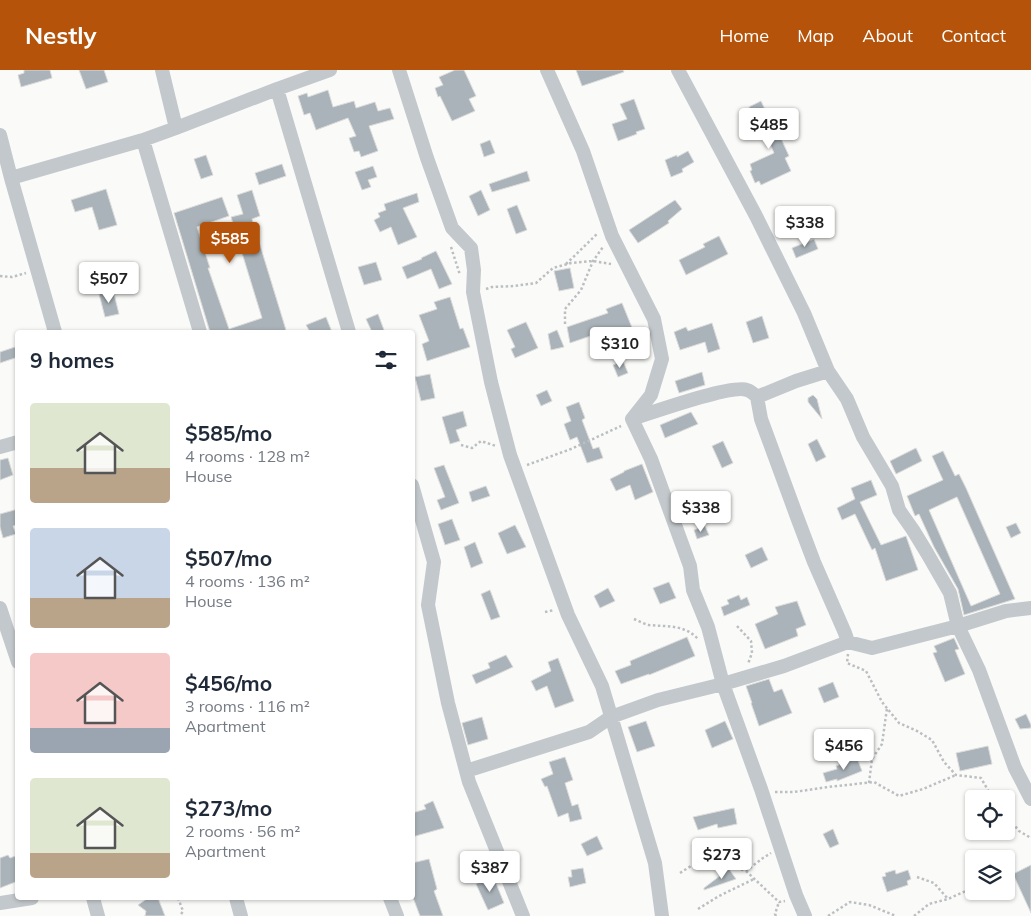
<!DOCTYPE html>
<meta charset="utf-8">
<style>
body{margin:0;font-family:Mulish,sans-serif;background:#f6f6f7;color:#1f2937;height:100vh;display:flex;flex-direction:column;font-size:19px;white-space:nowrap}
*{box-sizing:border-box;margin:0}
p{font-size:16px;color:#747a83}
.icon{flex:none;width:28px;height:28px;fill:none;stroke:currentColor;stroke-width:2;stroke-linecap:round;stroke-linejoin:round}
.map{position:relative;flex:1;overflow:hidden}
.details{position:absolute;left:15px;top:260px;width:400px;height:570px;display:flex;flex-direction:column;background:#fff;border-radius:5px;box-shadow:0 1px 4px #0004}
.details>*{flex:none}
.buttons{position:absolute;left:965px;top:720px;display:grid;gap:10px}
.buttons a{display:grid;place-items:center;width:50px;height:50px;border-radius:5px;background:#fff;box-shadow:0 1px 4px #0004;font-size:25px}
.price{position:absolute;translate:-50% -42px;padding:0 11px;border-radius:5px;background:#fff;color:#222;font-size:16px;line-height:32px;filter:drop-shadow(0 1px 2px #0008)}
.price::after{content:'';position:absolute;left:50%;top:30px;width:15px;height:11px;margin-left:-8px;background:inherit;clip-path:polygon(0 0,100% 0,50% 100%)}
.price.on{background:#b45309;color:#fff}
ul{padding:0;list-style:none}
li{display:flex;align-items:center;gap:15px;height:125px;padding:0 15px}
li span{display:grid;place-items:center;flex:none;width:140px;height:100px;border-radius:5px;color:#555}
li>.icon{margin-inline-start:auto}
span .icon{width:60px;height:60px;fill:#fffc;stroke-width:1}
li b{font-size:21px}
h2{display:flex;justify-content:space-between;align-items:center;height:60px;padding:0 15px;font-size:21px}
header{display:flex;align-items:center;gap:30px;box-sizing:border-box;height:70px;padding:0 25px;background:#b45309;color:#fff}
header strong{font-size:24px}
nav{display:flex;gap:28px;margin-inline-start:auto;font-size:18px}
.map>svg:first-child{display:block}
.building{fill:#aab3b9;stroke:#dcdcda;fill-rule:evenodd}
.lines{fill:none;stroke-linecap:round;stroke-linejoin:round}
.path{stroke:#bbbfc2;stroke-width:2.5;stroke-dasharray:2.5 2.5;stroke-linecap:butt}
.street{stroke:#c3c8cc;stroke-width:14}
</style>
<header>
<strong>Nestly</strong>
<nav><a>Home</a><a>Map</a><a>About</a><a>Contact</a></nav>
</header>
<div class="map">
<svg width="1031" height="846" viewBox="0 0 1031 846">
<rect width="100%" height="100%" fill="#fafaf8"/>
<!-- building -->
<path class="building" d="M24 0H50L52 8 21 17 18 5 24 3Z
M79 0H104L108 12 86 19Z
M455 0H464L476 26 469 29 475 41 452 51 440 26 438 27 435 18 443 15 439 7Z
M576 0H623L624 2 582 16Z
M328 20 333 37 354 31 356 38 375 32 378 41 390 38 394 49 369 56 378 81 361 87 359 81 354 82 349 68 356 66 348 48 316 60 310 43 304 45 298 26 307 23 308 27Z
M634 29 645 59 636 62 637 64 618 71 612 54 627 49 620 34Z
M761 31 777 65 779 64 789 86 785 88 791 101 761 115 759 111 755 113 750 101 752 100 750 94 774 83 766 64 762 66 749 37Z
M490 70 495 83 484 87 480 74Z
M688 81 694 92 682 99 683 102 671 107 665 90 677 85V87Z
M206 85 213 105 201 109 194 89Z
M282 94 286 106 259 115 255 103Z
M373 96 377 107 368 110 371 117 362 120 355 102Z
M527 101 530 111 492 122 489 114Z
M106 119 117 155 99 160 92 137 75 142 71 130Z
M252 120 260 146 252 149 286 260 278 262H210L174 143 222 127 229 146 197 157 210 198H208L229 259 262 248 231 147 243 144 237 125Z
M481 120 490 140 478 146 469 126Z
M417 123 419 132 403 138 417 167 398 175 391 157 380 162 374 150 380 147 378 143 386 140 384 134Z
M675 130 682 139 668 151 669 153 638 173 629 160Z
M517 135 527 160 516 164 507 139Z
M719 166 728 184 686 205 679 190 705 177 703 174Z
M814 169 818 179 796 188 792 178Z
M436 181 452 214 439 219 431 199 407 209 402 197 422 189 421 188Z
M376 192 382 210 364 215 358 197Z
M570 198 574 218 559 221 554 201Z
M113 220 119 244 105 247 99 224Z
M450 227 460 259 463 258 470 277 427 291 422 274 429 271 419 245 437 239 434 232Z
M622 233 635 265 605 273 602 262 570 273 567 257 608 243 606 239Z
M378 244 384 260 379 262H372L366 249Z
M762 246 769 268 753 273 746 252Z
M326 247 332 262H310L306 255Z
M526 252 538 278 515 288 511 279 515 277 507 260Z
M712 253 720 279 708 283 705 272 680 280 674 262 686 257 688 261Z
M557 260 564 277 551 280 548 264Z
M18 276V287L0 293V282Z
M623 291 628 303 618 307 613 295Z
M702 302 705 315 679 323 675 311Z
M430 304 435 328 421 331 415 307Z
M547 320 552 331 541 336 536 325Z
M813 325 817 329 822 349 808 332V328Z
M579 332 585 348 582 350 593 379 599 377 603 388 587 393 577 367 570 370 564 354 571 351 566 337Z
M463 341 467 356 456 360 460 371 450 374 442 347Z
M691 342 698 354 665 368 660 355Z
M817 369 826 387 816 392 808 374Z
M723 371 733 393 722 398 712 376Z
M916 378 922 391 896 404 890 391Z
M943 381 955 406 959 404 966 418 1015 529 964 545 958 519 934 477 919 444 915 446 907 426 943 410 932 386ZM957 427 1000 524 971 536 929 440Z
M8 388 13 405 0 410V390Z
M642 394 653 422 635 430 630 415 616 421 610 409 624 402V401Z
M444 395 459 433 441 440 437 430 445 427 434 398Z
M871 410 877 425 860 432 881 475 906 466 918 500 886 511 875 478 872 480 855 444 842 450 837 438 855 429 851 418Z
M486 416 490 426 472 432 469 422Z
M18 439V455L13 456 16 464 3 468 0 457V444Z
M452 449 460 470 445 475 438 454Z
M1016 453 1021 463 1011 468 1006 457Z
M515 455 526 477 507 484 498 463Z
M705 456 709 465 697 469 694 460Z
M475 472 483 493 471 498 464 477Z
M762 477 768 490 751 498 745 485Z
M669 512 676 528 660 534 653 518Z
M608 518 615 531 600 538 594 526Z
M490 520 500 547 491 550 481 524Z
M739 525 741 530 747 527 750 535 724 546 721 537 729 534 727 530Z
M797 531 806 555 796 559 798 566 765 579 755 554 778 544 775 537Z
M687 567 695 586 649 605V604L621 614 615 601 631 595 630 591Z
M954 568 959 579 955 580 965 604 945 612 933 583 937 582 934 576Z
M506 585 513 597 476 614 472 605 490 598 488 593Z
M558 588 574 631 555 638 547 616 536 621 531 611 551 601 548 592Z
M769 609 774 622 782 619 792 643 759 656 751 633H752L746 616Z
M833 612 839 627 824 633 818 618Z
M1026 644 1031 655V658L1020 659 1015 649Z
M482 647 488 669 468 675 462 653Z
M646 651 655 676 637 682 628 657Z
M725 651 733 669 712 678 705 660Z
M988 676 992 694 960 701 956 683Z
M565 687 573 710 565 713 572 736 578 734 582 749 570 752 568 743 558 747 547 716 545 717 541 709 553 704 549 692Z
M857 688 862 701 837 711V709L826 712 823 703 837 699 836 696Z
M433 731 444 758 412 767V743L426 739 424 735Z
M734 738 737 754 718 758 717 754 698 760 693 747Z
M833 759 839 774 830 778 823 764Z
M597 766 603 779 587 786 581 774Z
M8 785 10 788 18 785V811L0 818V788Z
M429 789 437 819 434 821 443 846H420L412 825V793Z
M1031 795V843L1013 804Z
M583 798 586 813 570 817 568 807H572L571 800Z
M729 799 736 809 704 820V818Z
M895 800 896 804 908 800 911 809 907 811 908 815 887 822 882 807 886 806 885 803Z
M493 806 504 833 488 840 476 814Z
M148 828H158L165 846H145L146 841 138 835Z"/>
<g class="lines">
<!-- path -->
<path class="path" d="M451 177 460 205
M566 194 598 163
M0 206 12 207 26 203
M486 219 492 217 514 216 536 213 553 198 571 193 593 191 611 194
M565 254V239L581 220 593 191 603 177
M461 375 472 378 481 371 496 376
M527 395 571 379 621 356
M545 542 554 540
M634 549C639 551 644 554 649 555 667 557 684 554 698 569
M737 556 751 571 752 583 748 594
M848 584 847 593 866 601 882 632 899 653 917 661 932 670 944 692 956 705 981 708 993 729
M869 713 872 689 882 674 887 638
M775 722H794L828 717 874 712 899 726 923 719 956 705
M1006 745 1019 761 1031 768
M746 801 779 832 785 831
M680 803 691 796 701 795 715 791 746 801 763 788 771 783
M917 807 934 813 948 829
M989 821 994 826 1005 828
M178 828 183 841 180 846
M698 839 719 826 754 809
M776 846 775 844 779 832
M828 846 850 832 869 835 896 846
M914 846 929 834 948 829 968 820 974 819"/>
<!-- street -->
<path class="street" d="M162 0 176 58
M399 0 427 88 452 158 471 178 474 200 473 222 491 312 510 385 568 545 602 616 655 793 662 846
M547 0 583 81 612 166 654 249 662 289 651 325 632 349 651 389 690 496 693 520 708 557 723 614 761 719 796 825 805 846
M678 0 756 146 804 243 828 301 847 329 863 367 892 416 899 440 913 460 927 483 950 523 958 556 979 600 1015 698 1031 729
M277 19 349 262
M0 65 11 108 55 262
M143 70 200 262
M11 108 143 70 176 58 277 19 330 0
M828 301 796 311 757 327 761 349 797 447 814 492 845 563 848 572
M632 349C651 343 732 314 747 320 751 321 754 324 757 327
M0 377 18 372
M412 415 434 492 428 535 448 633 469 712 523 846
M0 538 18 592
M466 701 589 662 611 647 658 630 723 614 784 596 848 572 872 578 958 556 1006 541 1031 538
M93 828 98 846
M236 828 241 846
M390 828 397 846
M0 833 32 828"/>
</g>
</svg>
<div class="buttons">
<a><svg class="icon" aria-label="locate" viewBox="0 0 24 24"><circle cx="12" cy="12" r="6"/><path d="M12 2v4M12 18v4M2 12h4M18 12h4"/></svg></a>
<a><svg class="icon" aria-label="layers" viewBox="0 0 24 24"><path d="M12 4l9 5-9 5-9-5zM3 14l9 5 9-5"/></svg></a>
</div>
<b class="price" style="left:769px;top:80px">$485</b>
<b class="price" style="left:805px;top:178px">$338</b>
<b class="price on" style="left:230px;top:194px">$585</b>
<b class="price" style="left:109px;top:234px">$507</b>
<b class="price" style="left:620px;top:299px">$310</b>
<b class="price" style="left:701px;top:463px">$338</b>
<b class="price" style="left:844px;top:701px">$456</b>
<b class="price" style="left:722px;top:810px">$273</b>
<b class="price" style="left:490px;top:823px">$387</b>
<section class="details">
<h2>9 homes<svg class="icon" aria-label="filters" viewBox="0 0 24 24"><path d="M4 7h16M4 17h16"/><circle cx="9" cy="7" r="2"/><circle cx="15" cy="17" r="2"/></svg></h2>
<ul>
<li><span style="background:linear-gradient(#dfe7d0 65%,#b9a48a 0)"><svg class="icon" aria-label="home" viewBox="0 0 24 24"><path d="M3 11l9-7 9 7M6 9v11h12V9"/></svg></span><div><b>$585/mo</b><p>4 rooms · 128 m²</p><p>House</p></div></li>
<li><span style="background:linear-gradient(#c9d6e8 70%,#b9a48a 0)"><svg class="icon" aria-label="home" viewBox="0 0 24 24"><path d="M3 11l9-7 9 7M6 9v11h12V9"/></svg></span><div><b>$507/mo</b><p>4 rooms · 136 m²</p><p>House</p></div></li>
<li><span style="background:linear-gradient(#f6c9c9 75%,#9aa5b1 0)"><svg class="icon" aria-label="home" viewBox="0 0 24 24"><path d="M3 11l9-7 9 7M6 9v11h12V9"/></svg></span><div><b>$456/mo</b><p>3 rooms · 116 m²</p><p>Apartment</p></div></li>
<li><span style="background:linear-gradient(#dfe7d0 75%,#b9a48a 0)"><svg class="icon" aria-label="home" viewBox="0 0 24 24"><path d="M3 11l9-7 9 7M6 9v11h12V9"/></svg></span><div><b>$273/mo</b><p>2 rooms · 56 m²</p><p>Apartment</p></div></li>
</ul>
</section>
</div>
